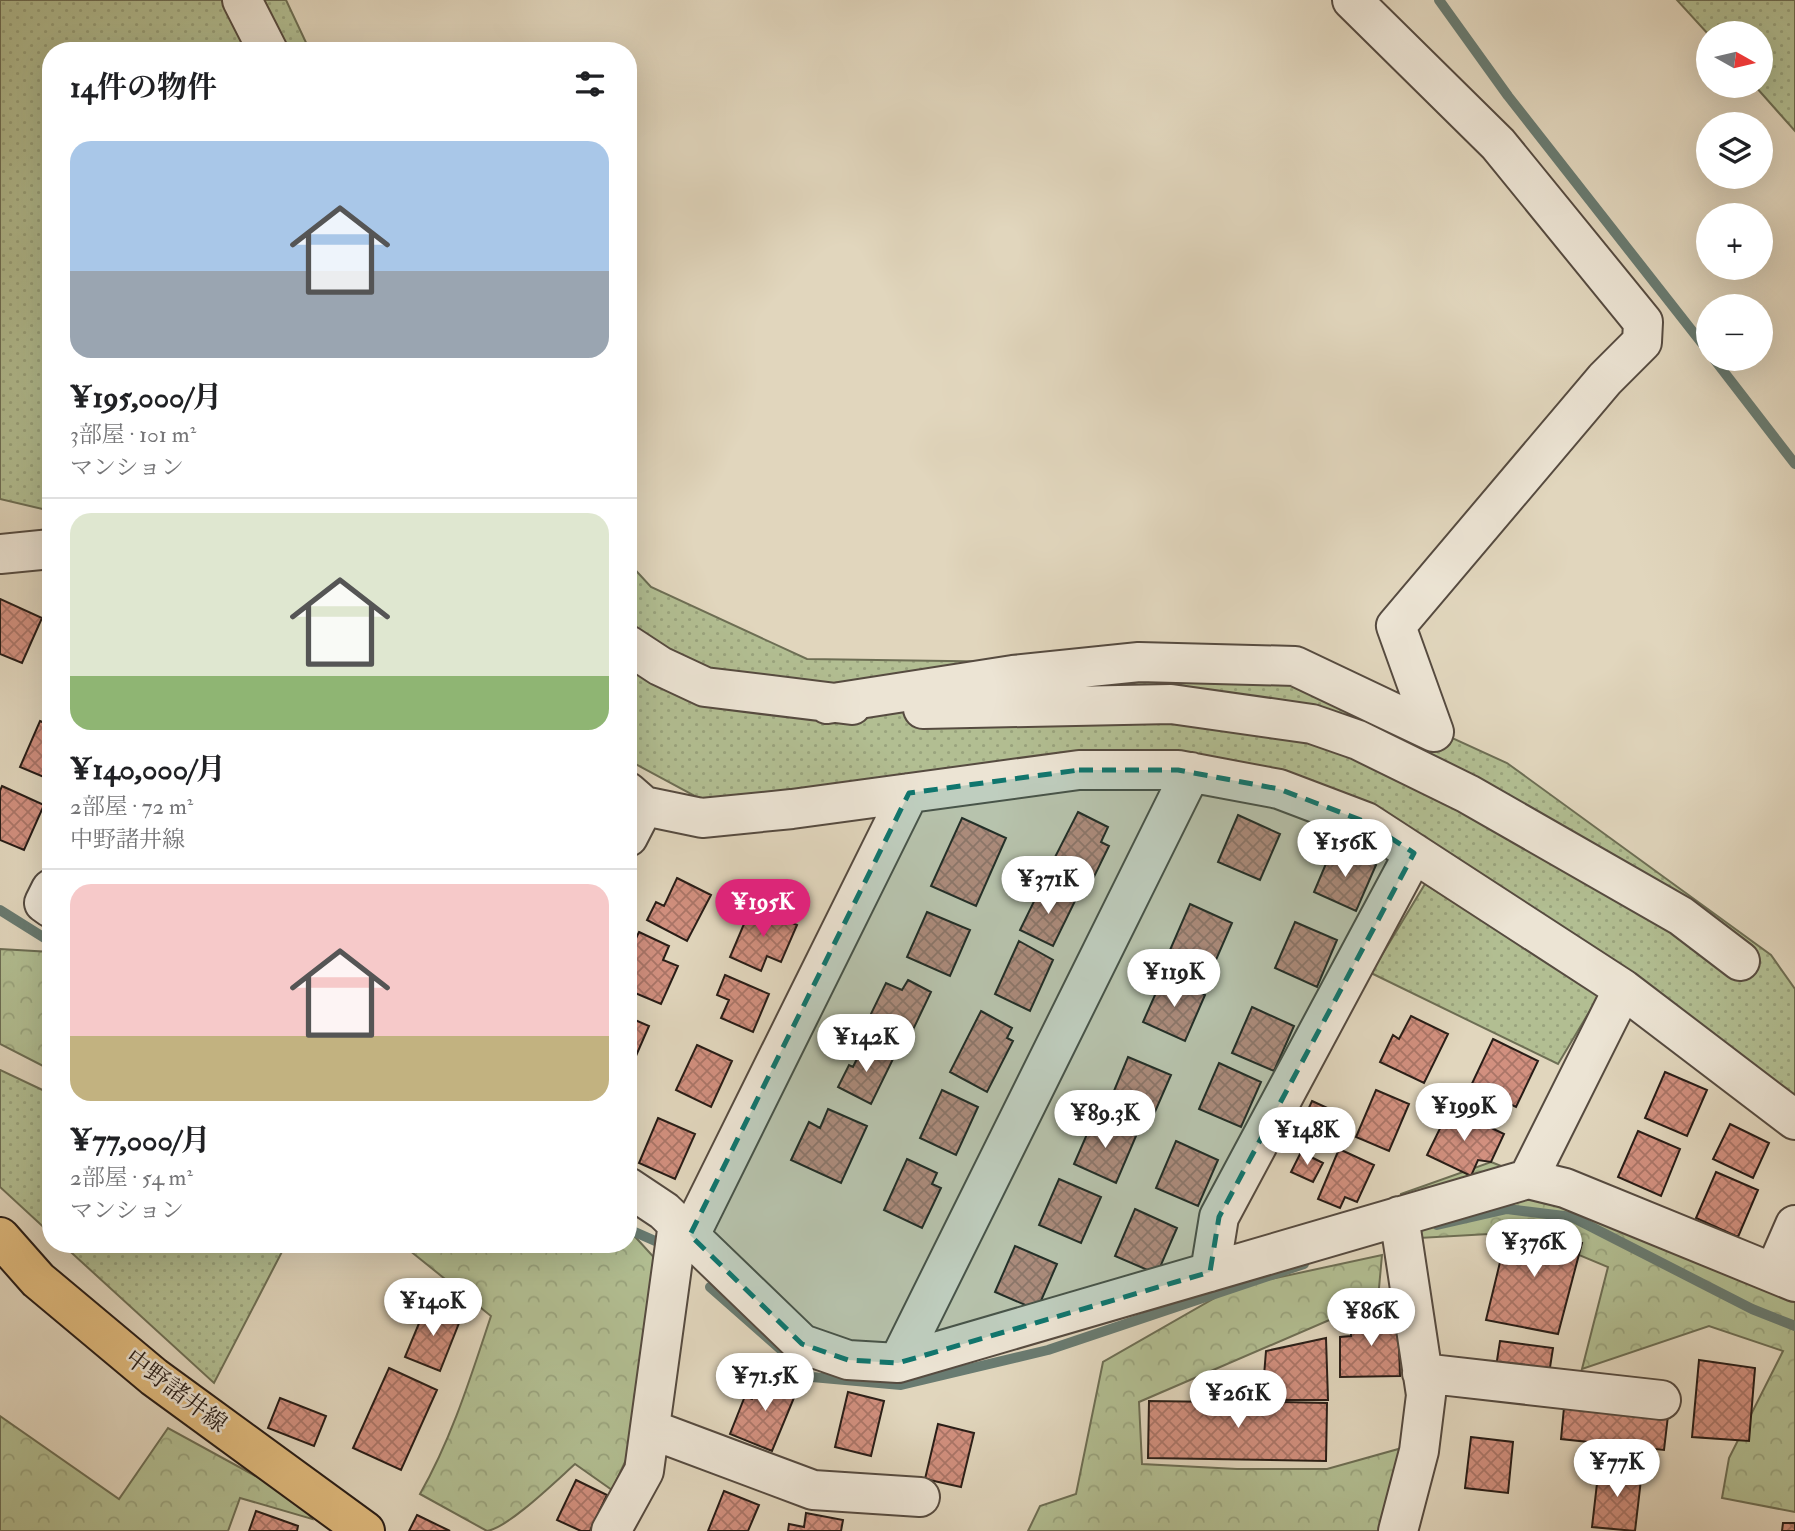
<!DOCTYPE html>
<html lang="ja">
<meta charset="utf-8">
<style>
body{margin:0;font-family:"IM FELL Double Pica","Noto Serif JP",serif;background:#f2f2f2;color:#202124;height:100vh;display:flex;flex-direction:column;font-size:26px;white-space:nowrap}
*{box-sizing:border-box;margin:0}
p{font-size:23px;color:#757577}
.icon{flex:none;width:38px;height:38px;fill:none;stroke:currentColor;stroke-width:2;stroke-linecap:round;stroke-linejoin:round}
.map{position:relative;flex:1;overflow:hidden}
.side{position:absolute;left:42px;top:42px;width:595px;height:1211px;display:flex;flex-direction:column;background:#fff;border-radius:28px;box-shadow:0 7px 28px #0002}
.side>*{flex:none}
.needle{width:46px;rotate:98deg}
.buttons{position:absolute;left:1696px;top:21px;display:grid;gap:14px}
.buttons a{display:grid;place-items:center;width:77px;height:77px;border-radius:50%;background:#fff;box-shadow:0 7px 28px #0002;font-size:35px}
.price{position:absolute;translate:-50% -60px;padding:0 16px;border-radius:24px;background:#fff;color:#222;font-size:23px;line-height:46px;filter:drop-shadow(0 2px 4px #0008)}
.price::after{content:'';position:absolute;left:50%;top:42px;width:21px;height:16px;margin-left:-10px;background:inherit;clip-path:polygon(0 0,100% 0,50% 100%)}
.price.on{background:#db2777;color:#fff}
ul{padding:0;list-style:none}
li{display:grid;align-content:center;gap:14px;height:371px;padding:0 28px}
li+li{border-top:2px solid #e0e0e0}
li span{display:grid;place-items:center;height:217px;border-radius:21px;color:#555}
li>.icon{margin-inline-start:auto}
span .icon{width:126px;height:126px;fill:#fffc;stroke-width:1}
li b{font-size:30px}
h2{display:flex;justify-content:space-between;align-items:center;height:84px;padding:0 28px;font-size:30px}
.map>svg:first-child{display:block}
.grass{fill:url(#grass-dots);stroke:#6d6e54;stroke-width:2}
.forest{fill:url(#forest-crowns);stroke:#6d6e54;stroke-width:2}
.lines{fill:none;stroke-linecap:round;stroke-linejoin:round}
.stream{stroke:#697b71;stroke-width:10}
.building{fill:url(#building-cross-hatch);stroke:#281d17;stroke-width:2}
.minor-casing{stroke:#564b40;stroke-width:42}
.major-casing{stroke:#281d17;stroke-width:42}
.minor{stroke:#ece4d4;stroke-width:38}
.major{stroke:#e0bb7e;stroke-width:38}
.marked{fill:#0f766e;fill-opacity:0.2;stroke:#0f766e;stroke-width:5;stroke-dasharray:14 9;stroke-linejoin:round}
.labels{text-anchor:middle;dominant-baseline:central;stroke-width:5;stroke-linejoin:round;paint-order:stroke}
.street-label{font-size:24px;fill:#281d17;stroke:#ece4d4}
</style>
<div class="map">
<svg width="1795" height="1531" viewBox="0 0 1795 1531">
<defs>
<pattern id="grass-dots" width="8" height="8" patternUnits="userSpaceOnUse" patternTransform="scale(1.75)"><rect width="8" height="8" fill="#b2be92"/><path d="M2 2h.1M6 6h.1" fill="none" stroke="#99a37d" stroke-width="1.8" stroke-linecap="round"/></pattern>
<pattern id="forest-crowns" width="20" height="18" patternUnits="userSpaceOnUse" patternTransform="scale(1.75)"><rect width="20" height="18" fill="#b2be92"/><path d="M2 6a3 3 0 1 1 6 0M12 15a3 3 0 1 1 6 0" fill="none" stroke="#99a37d"/></pattern>
<pattern id="building-cross-hatch" width="8" height="8" patternUnits="userSpaceOnUse" patternTransform="scale(1.75)"><rect width="8" height="8" fill="#d2907f"/><path d="M0 0l8 8M0 8l8-8" fill="none" stroke="#aa7567"/></pattern>
</defs>
<rect width="100%" height="100%" fill="#e1d6bd"/>
<filter id="stains"><feTurbulence type="fractalNoise" baseFrequency=".00286" numOctaves="4"/><feColorMatrix values="0 0 0 0 .2 0 0 0 0 .09 0 0 0 0 .02 0 0 0 .5 -.17"/></filter>
<radialGradient id="worn" r=".72"><stop offset=".6" stop-color="#630" stop-opacity="0"/><stop offset="1" stop-color="#630" stop-opacity=".3"/></radialGradient>
<!-- grass -->
<path class="grass" d="M0 0H286L310 51H51V511L0 499Z
M1677 0H1795V131L1755 86H1760V33L1708 34Z
M628 562 651 587 807 659 1295 666 1507 763 1771 955 1795 989V1119L1291 794 1079 770 730 815 628 760Z
M1425 884 1600 994 1558 1064 1371 973Z
M0 1070 51 1094V1234L0 1187Z
M62 1244H286L214 1383Z"/>
<!-- forest -->
<path class="forest" d="M0 949 51 952V1070L0 1044Z
M1491 1162 1774 1273 1795 1286V1512L1722 1498 1729 1458 1783 1351 1709 1326 1582 1369 1608 1267 1524 1232 1402 1239 1401 1194Z
M628 1229 670 1275 632 1447 612 1490 575 1464C557 1480 508 1528 487 1531L420 1494C452 1438 471 1376 491 1316L409 1250 398 1244H628Z
M1382 1255 1378 1299 1139 1402 1142 1464 1237 1469H1327L1402 1448 1388 1531H1028L1040 1506 1076 1494 1103 1362 1234 1287Z
M0 1416 119 1499 168 1428 303 1502 312 1519 240 1498 228 1531H0Z"/>
<g class="lines">
<!-- stream -->
<path class="stream" d="M1439 0 1508 96 1708 351
M1714 359 1795 464
M0 910 51 942
M1437 1225 1507 1209 1572 1217 1752 1309 1795 1326
M628 1229 662 1244
M710 1287 812 1377 901 1385 1048 1350 1304 1264"/>
</g>
<!-- building -->
<path class="building" d="M0 599 42 618 22 663 0 654Z
M51 678V695L44 693Z
M40 721 51 726V780L20 767Z
M2 786 44 805 24 850 0 840V791Z
M1078 812 1108 827 1101 842 1109 846 1091 883 1052 863Z
M1238 815 1280 834 1260 880 1218 862Z
M962 818 1006 838 976 906 931 886Z
M1333 847 1376 865 1356 911 1314 892Z
M677 878 711 895 687 941 647 920 656 902 664 906Z
M1042 885 1075 901 1053 946 1020 930Z
M1190 904 1232 923 1212 969 1170 950Z
M752 905 797 925 781 962 767 956 761 971 730 957Z
M927 912 970 930 950 976 907 957Z
M1295 922 1337 940 1317 987 1275 968Z
M639 932 669 946 663 960 678 966 661 1004 628 990V955Z
M1019 941 1053 960 1030 1011 995 994Z
M725 975 769 994 753 1032 721 1018 729 1000 717 995Z
M1163 977 1205 995 1185 1041 1143 1022Z
M908 980 931 992 909 1038 869 1018 886 983 902 990Z
M1252 1007 1294 1026 1274 1071 1232 1053Z
M981 1011 1012 1028 1007 1038 1013 1041 987 1092 950 1072Z
M1411 1016 1448 1034 1424 1083 1380 1062 1393 1035 1399 1039Z
M628 1017 649 1026 629 1072H628Z
M1493 1039 1538 1061 1516 1107 1497 1098 1489 1114 1472 1106 1476 1096 1468 1092Z
M864 1044 893 1059 871 1104 838 1087 849 1065 853 1067Z
M697 1045 732 1061 711 1107 676 1090Z
M1128 1057 1171 1075 1151 1121 1109 1103Z
M1219 1063 1261 1082 1241 1127 1199 1109Z
M1665 1072 1707 1090 1687 1136 1645 1118Z
M942 1090 978 1107 956 1155 920 1138Z
M1376 1090 1409 1104 1389 1151 1356 1137Z
M1312 1101 1334 1111 1324 1135 1301 1125Z
M1450 1108 1504 1134 1491 1162 1478 1160 1471 1176 1427 1155Z
M828 1109 867 1126 841 1183 791 1160 809 1122 820 1128Z
M658 1118 695 1134 675 1179 639 1163Z
M1094 1118 1136 1136 1116 1183 1074 1164Z
M1730 1124 1769 1143 1753 1178 1713 1159Z
M1638 1131 1680 1149 1661 1196 1618 1177Z
M1176 1141 1218 1160 1198 1206 1156 1188Z
M1339 1149 1374 1165 1357 1202 1345 1197 1340 1208 1318 1199Z
M1301 1152 1323 1163 1313 1182 1291 1172Z
M907 1159 937 1173 932 1184 941 1188 922 1228 884 1210Z
M1716 1172 1758 1190 1738 1237 1696 1218Z
M1059 1179 1101 1197 1081 1243 1039 1225Z
M1135 1209 1177 1228 1157 1274 1115 1256Z
M1510 1221 1582 1243 1558 1334 1486 1320Z
M1015 1246 1057 1264 1037 1310 995 1292Z
M427 1304 461 1318 440 1371 405 1357Z
M1398 1317 1400 1376 1340 1377V1337L1351 1336V1318Z
M1326 1338 1328 1400H1262L1266 1351Z
M1500 1341 1553 1348 1549 1374 1496 1367Z
M1699 1360 1755 1368 1749 1441 1692 1437Z
M389 1368 437 1390 401 1470 353 1448Z
M762 1373 798 1388 772 1451 730 1434 745 1396 752 1399Z
M848 1392 884 1401 871 1456 835 1447Z
M1220 1393 1238 1394V1401L1327 1403 1326 1461 1148 1458 1149 1401 1220 1402Z
M1565 1397 1669 1407 1664 1450 1561 1439Z
M280 1398 326 1416 314 1446 268 1428Z
M938 1424 974 1433 961 1487 925 1479Z
M1471 1437 1513 1442 1508 1493 1465 1488Z
M1599 1466 1642 1471 1635 1531 1592 1527Z
M576 1480 607 1495 590 1531H581L557 1520Z
M724 1491 759 1505 748 1531H708Z
M256 1511 298 1526 297 1531H249Z
M806 1513 843 1520 841 1531H788L789 1524 804 1527Z
M417 1515 450 1531H409Z
M1783 1523H1795V1531H1782Z"/>
<g class="lines">
<!-- minor casing -->
<g class="minor-casing">
<path id="minor" d="M242 0 268 51
M0 554 51 549
M628 645 660 666 705 687 852 705
M827 704 1013 675 1139 662 1295 666 1434 732 1396 626 1605 379 1642 342 1643 322 1498 144 1352 0
M923 709 1171 704 1312 724 1358 740 1468 794 1681 916 1740 961
M628 792 644 806 702 818 792 809 1079 770H1178L1279 789 1366 822 1623 989 1795 1120
M628 837 644 806
M51 889 44 903 51 908
M1528 1179 1623 989
M628 1187 664 1211 802 1344 848 1360 898 1363 1528 1179 1565 1188 1795 1282
M690 1235 909 793
M1210 1272 1219 1217 1414 853
M1774 1273 1795 1225
M898 1363 1191 772
M1422 1373 1661 1400
M650 1429 813 1490 920 1497
M611 1531 644 1471 678 1223
M1398 1531 1419 1451 1426 1395 1399 1216"/>
</g>
<!-- major casing -->
<g class="major-casing">
<path id="major" d="M0 1237 38 1280 154 1377 365 1531"/>
</g>
<!-- minor -->
<use href="#minor" class="minor"/>
<!-- major -->
<use href="#major" class="major"/>
</g>
<!-- marked area -->
<path class="marked" d="M1079 770H1178L1279 789 1366 822 1414 853 1219 1217 1210 1272 898 1363 848 1360 802 1344 690 1235 909 793Z"/>
<g class="labels">
<!-- street labels -->
<g class="street-label">
<text transform="translate(176 1391) rotate(37)">中野諸井線</text>
</g>
</g>
<rect width="100%" height="100%" filter="url(#stains)"/>
<rect width="100%" height="100%" fill="url(#worn)"/>
</svg>
<div class="buttons">
<a><svg class="needle" viewBox="-14 -14 28 28"><path d="M0-13l5 13h-10z" fill="#e53935"/><path d="M0 13l5-13h-10z" fill="#757577"/></svg></a>
<a><svg class="icon" aria-label="layers" viewBox="0 0 24 24"><path d="M12 4l9 5-9 5-9-5zM3 14l9 5 9-5"/></svg></a>
<a>+</a>
<a>−</a>
</div>
<b class="price" style="left:1345px;top:879px">¥156K</b>
<b class="price" style="left:1048px;top:916px">¥371K</b>
<b class="price on" style="left:763px;top:939px">¥195K</b>
<b class="price" style="left:1174px;top:1009px">¥119K</b>
<b class="price" style="left:866px;top:1074px">¥142K</b>
<b class="price" style="left:1464px;top:1143px">¥199K</b>
<b class="price" style="left:1105px;top:1150px">¥89.3K</b>
<b class="price" style="left:1307px;top:1167px">¥148K</b>
<b class="price" style="left:1534px;top:1279px">¥376K</b>
<b class="price" style="left:433px;top:1338px">¥140K</b>
<b class="price" style="left:1371px;top:1348px">¥86K</b>
<b class="price" style="left:765px;top:1413px">¥71.5K</b>
<b class="price" style="left:1238px;top:1430px">¥261K</b>
<b class="price" style="left:1617px;top:1499px">¥77K</b>
<section class="side">
<h2>14件の物件<svg class="icon" aria-label="filters" viewBox="0 0 24 24"><path d="M4 7h16M4 17h16"/><circle cx="9" cy="7" r="2"/><circle cx="15" cy="17" r="2"/></svg></h2>
<ul>
<li><span style="background:linear-gradient(#a9c7e8 60%,#9aa5b1 0)"><svg class="icon" aria-label="home" viewBox="0 0 24 24"><path d="M3 11l9-7 9 7M6 9v11h12V9"/></svg></span><div><b>¥195,000/月</b><p>3部屋 · 101 m²</p><p>マンション</p></div></li>
<li><span style="background:linear-gradient(#dfe7d0 75%,#8fb573 0)"><svg class="icon" aria-label="home" viewBox="0 0 24 24"><path d="M3 11l9-7 9 7M6 9v11h12V9"/></svg></span><div><b>¥140,000/月</b><p>2部屋 · 72 m²</p><p>中野諸井線</p></div></li>
<li><span style="background:linear-gradient(#f6c9c9 70%,#c2b280 0)"><svg class="icon" aria-label="home" viewBox="0 0 24 24"><path d="M3 11l9-7 9 7M6 9v11h12V9"/></svg></span><div><b>¥77,000/月</b><p>2部屋 · 54 m²</p><p>マンション</p></div></li>
</ul>
</section>
</div>
